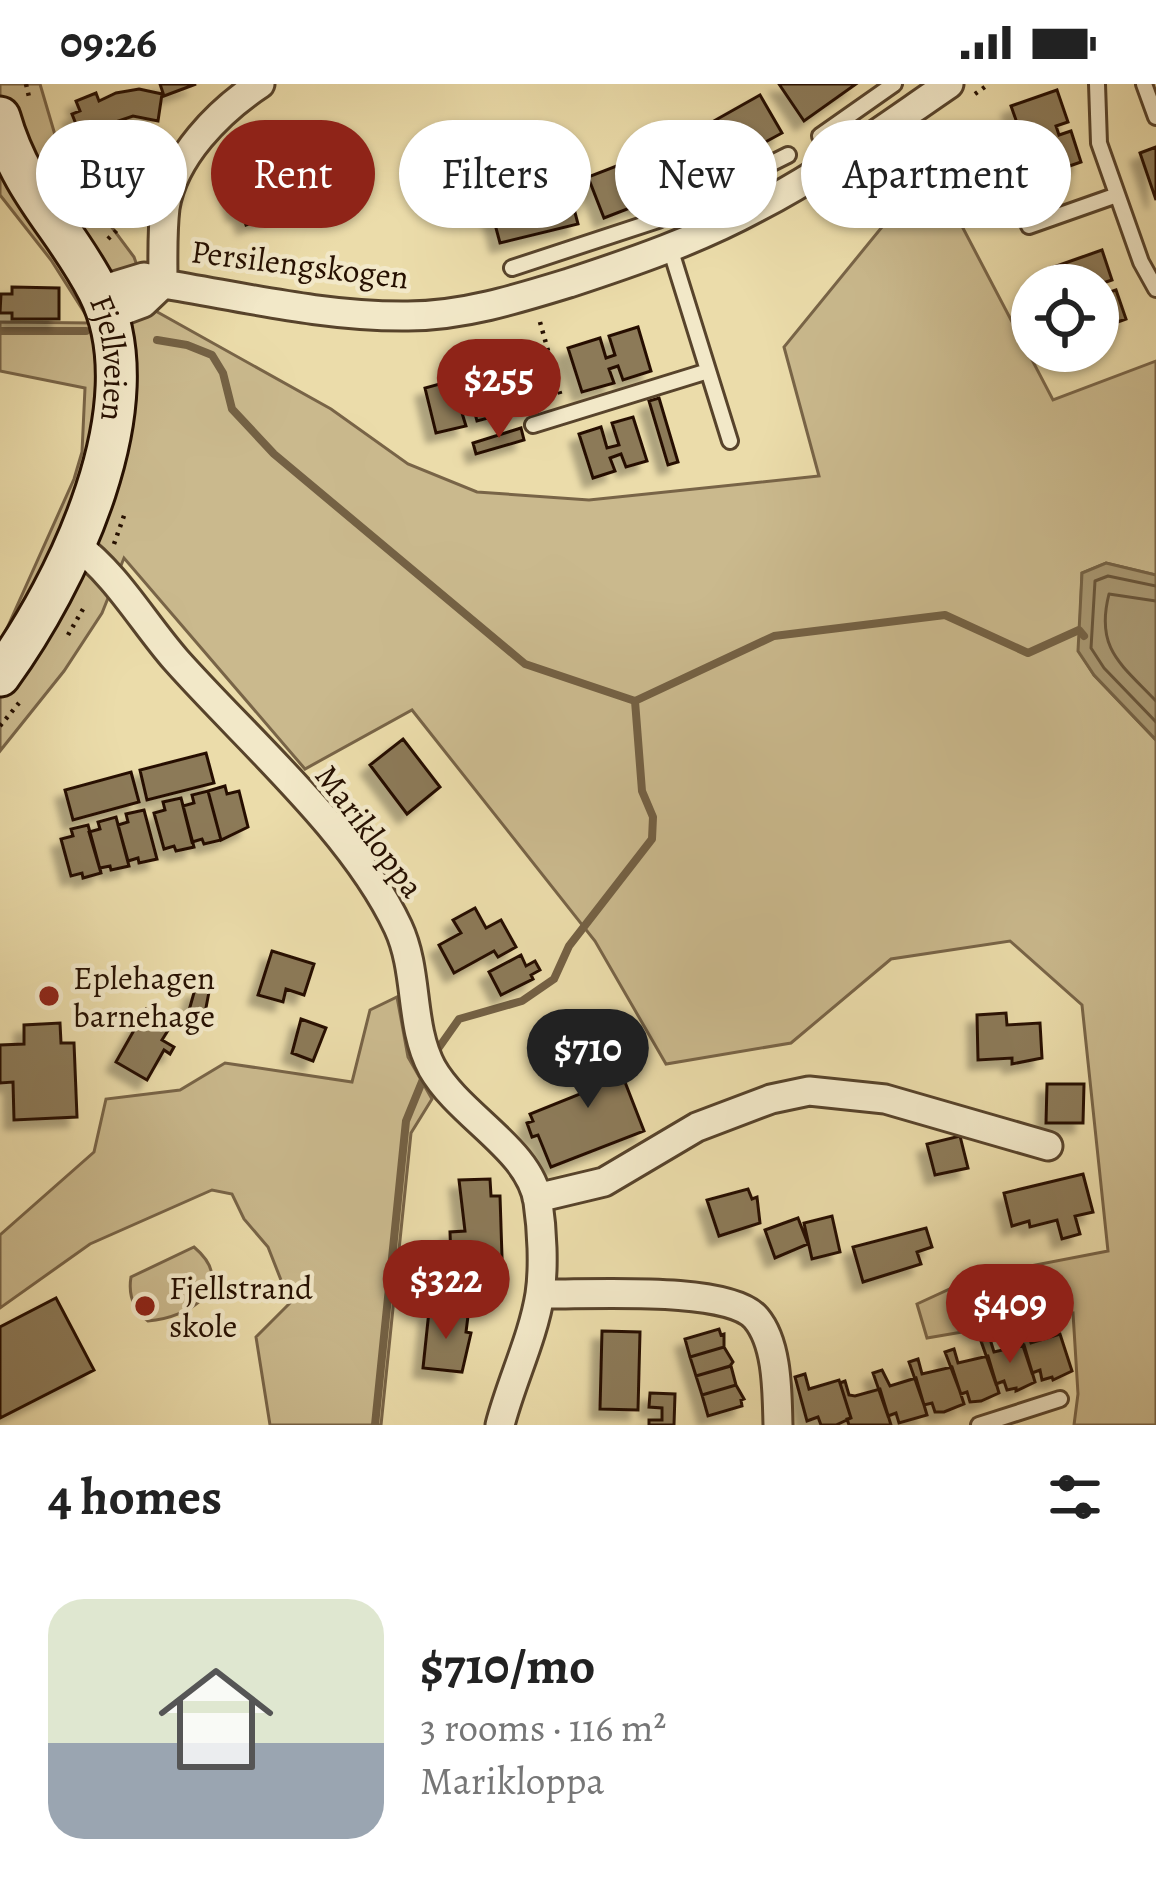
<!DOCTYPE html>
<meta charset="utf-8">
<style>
body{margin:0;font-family:Alegreya,serif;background:#f2f2f2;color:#222;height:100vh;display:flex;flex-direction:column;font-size:45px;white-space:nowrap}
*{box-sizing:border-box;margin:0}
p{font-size:39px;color:#767676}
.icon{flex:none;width:66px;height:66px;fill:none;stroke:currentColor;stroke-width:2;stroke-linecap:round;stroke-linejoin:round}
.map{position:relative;height:1341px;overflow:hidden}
.side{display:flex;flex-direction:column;background:#fff;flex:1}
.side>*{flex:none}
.guide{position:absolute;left:36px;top:36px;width:1086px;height:108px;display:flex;gap:24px}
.buttons{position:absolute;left:1011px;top:180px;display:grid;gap:24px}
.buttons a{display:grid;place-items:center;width:108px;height:108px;border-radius:50%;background:#fff;box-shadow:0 3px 9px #0004;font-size:60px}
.price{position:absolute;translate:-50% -102px;padding:0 27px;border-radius:42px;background:#8f2418;color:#fff;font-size:39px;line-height:78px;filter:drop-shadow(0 3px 6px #0008)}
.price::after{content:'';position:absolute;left:50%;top:72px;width:36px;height:27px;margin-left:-18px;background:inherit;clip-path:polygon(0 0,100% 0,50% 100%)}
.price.on{background:#222;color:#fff}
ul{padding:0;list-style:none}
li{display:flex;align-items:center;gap:36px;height:300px;padding:0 48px}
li+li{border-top:3px solid #e0e0e0}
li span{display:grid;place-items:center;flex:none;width:336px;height:240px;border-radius:36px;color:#555}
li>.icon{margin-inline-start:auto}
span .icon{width:144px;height:144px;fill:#fffc;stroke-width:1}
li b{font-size:51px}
h2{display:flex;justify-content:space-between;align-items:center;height:144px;padding:0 48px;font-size:51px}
.pill{padding:0 42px;border-radius:54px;background:#fff;box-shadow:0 3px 9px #0004;font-size:42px;line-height:108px}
.pill.on{background:#8f2418;color:#fff}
.status{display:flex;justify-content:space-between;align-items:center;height:84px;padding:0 60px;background:#fff;direction:ltr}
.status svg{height:33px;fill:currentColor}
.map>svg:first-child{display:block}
.green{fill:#cab98d;stroke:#786447;stroke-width:3}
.water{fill:#a89771;stroke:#746144;stroke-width:3}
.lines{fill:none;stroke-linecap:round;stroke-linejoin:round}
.shore{stroke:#675439;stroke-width:3}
.stream{stroke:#746144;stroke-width:8}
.building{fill:#8c7a59;stroke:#261001;stroke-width:3;filter:url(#shadow)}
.lane-casing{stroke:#57432b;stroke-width:20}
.street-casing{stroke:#57432b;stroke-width:33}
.secondary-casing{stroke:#261001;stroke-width:45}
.path{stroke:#261001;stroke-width:4.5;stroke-dasharray:3 6;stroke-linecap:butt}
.lane{stroke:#f2e8c8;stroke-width:14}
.street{stroke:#f2e8c8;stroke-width:27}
.secondary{stroke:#f2e8c8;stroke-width:39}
.poi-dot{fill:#8f2418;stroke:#f2e8c8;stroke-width:4.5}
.labels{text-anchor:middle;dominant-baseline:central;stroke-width:9;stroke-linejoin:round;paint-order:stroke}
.street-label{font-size:33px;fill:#261001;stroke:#f2e8c8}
.poi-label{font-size:33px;fill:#261001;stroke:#f2e8c8;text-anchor:start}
</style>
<div class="status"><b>09:26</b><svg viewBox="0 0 49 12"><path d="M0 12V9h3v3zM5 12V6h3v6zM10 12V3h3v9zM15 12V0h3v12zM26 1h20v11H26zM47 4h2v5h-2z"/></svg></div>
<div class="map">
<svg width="1156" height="1341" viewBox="0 0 1156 1341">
<defs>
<filter id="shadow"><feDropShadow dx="-9" dy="9" stdDeviation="3" flood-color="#0004"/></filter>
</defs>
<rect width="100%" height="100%" fill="#ebdcaa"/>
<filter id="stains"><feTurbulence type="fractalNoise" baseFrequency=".00167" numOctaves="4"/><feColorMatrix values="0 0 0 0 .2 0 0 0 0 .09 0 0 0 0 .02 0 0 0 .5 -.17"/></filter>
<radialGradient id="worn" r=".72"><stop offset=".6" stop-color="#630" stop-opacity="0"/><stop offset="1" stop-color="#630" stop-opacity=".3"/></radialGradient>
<!-- green -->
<path class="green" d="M0 0H40L63 78 134 173 152 225 331 325 408 380 477 408 589 416 819 392 784 263 931 83 1053 316 1156 277V491L1106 479 1082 489 1079 567 1094 591 1156 656V1341H1074L1078 1310 1073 1229 927 1254 917 1220 978 1192 1108 1167 1082 921 1010 857 891 875 791 959 666 980 595 857 412 626 305 685 124 474 102 529 64 587 0 667V560L74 395 82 368 85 304 0 287V238L91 239 51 176 0 111Z
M397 913 408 973 432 1015 411 1049 381 1341H270L256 1253 290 1219 268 1163 244 1135 232 1110 212 1106 90 1160 0 1224V1151L94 1068 106 1015 180 1006 225 979 352 998 370 926Z
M194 1163C240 1202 189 1234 148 1237 134 1226 128 1211 131 1193Z"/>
<!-- water -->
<path class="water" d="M1106 479 1156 491V656L1094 591 1078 567 1082 489Z"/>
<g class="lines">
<!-- shore -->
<path class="shore" d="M1156 502 1108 492 1095 497 1091 564 1104 584 1156 638
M1156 517 1109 510C1095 565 1121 580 1156 617"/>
<!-- stream -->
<path class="stream" d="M0 247H86
M157 256 187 261 212 271 223 289 232 325 274 370 525 580 635 617 774 552 945 531 1028 569 1079 546 1084 552
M435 969 459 935 522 917 554 895 569 862 652 755 653 733 642 707 635 617
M375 1341 406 1037 426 988"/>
</g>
<!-- building -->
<path class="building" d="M160 0H196L164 12Z
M779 0H856L804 37Z
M139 5 162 10 158 37 133 32 80 50 72 30 80 27 76 17 96 9 99 17 116 9Z
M1057 6 1068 38 1056 42 1059 51 1071 47 1081 78 1035 94 1025 62 1045 56 1042 47 1022 53 1011 22Z
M760 11 782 49 710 88 689 51Z
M1156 63V116L1140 69Z
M663 64 679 105 604 134 588 93Z
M269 77 270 82 276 80 280 90 286 126 246 141 241 126 236 128 227 91Z
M567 98 578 140 500 159 489 118Z
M1102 166 1112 196 1100 200 1104 210 1116 206 1126 235 1098 245V201H1053L1048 185Z
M12 203 59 204V235H12V229H0L1 210H12Z
M638 243 651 287 623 296 618 282 609 285 614 299 582 308 568 264 600 254 606 274 615 271 609 252Z
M523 277 528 298 537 296 540 307 531 309 534 322 477 337 474 326 462 329 466 342 436 349 425 304 454 296 459 318 470 315 464 293Z
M659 314 678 378 668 381 649 317Z
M633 333 647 377 626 383 621 370 610 374 615 387 593 394 579 350 601 343 607 364 619 361 612 339Z
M521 344 524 356 476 370 473 359Z
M403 655 440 703 407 730 370 681Z
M206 669 214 699 147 716 140 686Z
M131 688 139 718 73 736 65 706Z
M225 702 227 710 239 707 248 743 221 756 208 707Z
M208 707 221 756 204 760 202 755 192 758 183 722 194 719 192 711Z
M181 714 194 763 176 767 174 762 164 765 154 729 165 726 163 718Z
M144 726 157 775 139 779 138 774 128 777 118 741 128 738 126 730Z
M116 733 129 782 111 786 110 782 100 784 101 789 89 748 100 745 98 738Z
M88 741 101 789 83 794 82 789 71 792 61 755 73 752 71 745Z
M475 824 486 844 501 836 516 863 498 873 494 867 454 889 439 861 461 849 453 836Z
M272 867 314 880 304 911 286 905 283 918 258 911Z
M521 871 526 882 535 877 540 886 531 891 533 895 501 911 489 888Z
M195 905 209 908 204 934 188 930Z
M146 925 172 940 162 956 174 963 170 970 164 966 147 996 116 978Z
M1006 929 1007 941 1040 939 1042 974 1012 980V974L978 976 977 931Z
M301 935 326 944 313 977 292 969Z
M60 939 61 959H74L77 1033 14 1036 13 998 0 999V961L24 960V941Z
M609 957 644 1047 551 1083 538 1051 532 1053 527 1039 533 1037 530 1030 595 1004 588 987 576 992 569 974Z
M1047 1000H1084L1083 1039H1046Z
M960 1052 968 1084 935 1091 927 1060Z
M1083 1090 1093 1128 1075 1132 1080 1150 1062 1155 1057 1136 1030 1143 1029 1137 1012 1142 1004 1109Z
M490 1095 491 1112H500L502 1173 451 1174 450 1148 465 1147 459 1096Z
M748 1105 752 1115 757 1113 760 1139 719 1152 707 1116Z
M832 1132 840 1168 812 1175 804 1139Z
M798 1134 808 1160 775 1174 765 1146Z
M926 1144 932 1163 917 1168 921 1180 863 1198 853 1163Z
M426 1177 447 1178 446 1194H426Z
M56 1214 94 1286 0 1334V1243Z
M429 1227 468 1232 466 1248 471 1249 462 1288 423 1284Z
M1026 1244 1031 1259 1060 1250 1072 1287 1053 1296 1052 1293 1042 1296 1040 1286 1032 1289 1018 1247Z
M719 1245 721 1251 724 1250V1263L690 1273 685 1255Z
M602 1247 640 1248 638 1326 600 1325Z
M990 1255 994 1268 1024 1261 1035 1298 1016 1307V1304L1007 1306 1004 1297 996 1300 981 1257Z
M724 1263 733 1278 730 1282 696 1292 690 1273Z
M954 1265 958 1279 988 1272 999 1309 981 1317 970 1318 967 1308 961 1310 945 1268Z
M918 1275 922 1290 952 1283 964 1320 944 1328H935L932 1319 924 1321 909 1278Z
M731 1282 736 1301 702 1311 696 1292Z
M882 1286 890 1302 916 1294 927 1331 899 1339 896 1329 888 1332 873 1289Z
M805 1290 809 1305 839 1296 851 1334 836 1341H821L818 1333 807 1337 795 1293Z
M845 1297 849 1311 855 1312 880 1305 891 1341H849L847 1335 851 1334 840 1299Z
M736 1301 744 1315 741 1316 742 1322 708 1332 702 1311Z
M650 1309 675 1310 674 1341H649V1336H662V1324L649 1323Z"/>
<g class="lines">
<!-- lane casing -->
<g class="lane-casing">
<path id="lane" d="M1097 0 1099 59 1141 178 1156 205
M1144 0 1156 33
M820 52 894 0
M1029 142 1117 111
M670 164 730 357
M512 184 658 136 788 71
M533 341 708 287
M979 1341 1060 1315"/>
</g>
<!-- street casing -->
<g class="street-casing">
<path id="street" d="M163 200C163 175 162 149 165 124 173 73 219 27 260 0
M98 207 144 193 163 200C243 213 326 233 408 232 462 232 517 215 569 199 633 178 697 156 756 124 824 89 886 43 949 0
M108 232 143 219 163 200
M75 460C117 491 142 537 176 576 247 656 353 747 398 843 419 888 409 941 432 984 460 1033 530 1065 538 1118 542 1145 544 1183 540 1210 533 1254 511 1298 500 1341
M537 1114 604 1098 697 1043 771 1015 809 1007 885 1015 1048 1062
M540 1210C585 1211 729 1201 756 1234 778 1260 777 1309 778 1341"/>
</g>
<!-- secondary casing -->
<g class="secondary-casing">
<g id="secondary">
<path id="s1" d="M0 33C22 110 65 142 98 207 155 320 67 500 0 592"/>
</g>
</g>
<!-- path -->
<path class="path" d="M26 0 30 17
M975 10 989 0
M108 155 138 125
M540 238 561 313
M114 460 126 426
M68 551 83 525
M0 642 19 619"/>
<!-- lane -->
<use href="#lane" class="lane"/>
<!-- street -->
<use href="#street" class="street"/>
<!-- secondary -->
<use href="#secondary" class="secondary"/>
</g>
<!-- markers -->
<g class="poi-dot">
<circle cx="49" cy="912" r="12"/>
<circle cx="145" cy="1222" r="12"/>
</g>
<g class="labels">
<!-- street labels -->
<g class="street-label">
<text transform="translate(300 180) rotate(7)">Persilengskogen</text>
<text stroke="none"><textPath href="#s1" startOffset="270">Fjellveien</textPath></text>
<text transform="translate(370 747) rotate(53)">Marikloppa</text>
</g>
<!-- poi labels -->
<g class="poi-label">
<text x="73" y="893">Eplehagen<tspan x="73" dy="38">barnehage</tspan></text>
<text x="169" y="1203">Fjellstrand<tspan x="169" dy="38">skole</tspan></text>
</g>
</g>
<rect width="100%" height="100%" filter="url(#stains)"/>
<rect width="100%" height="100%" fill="url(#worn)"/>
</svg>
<div class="buttons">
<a><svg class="icon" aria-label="locate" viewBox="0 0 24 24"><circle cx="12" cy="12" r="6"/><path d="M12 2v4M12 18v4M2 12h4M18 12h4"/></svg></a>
</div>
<b class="price" style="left:499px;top:357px">$255</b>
<b class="price on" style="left:588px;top:1027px">$710</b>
<b class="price" style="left:446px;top:1258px">$322</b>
<b class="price" style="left:1010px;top:1282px">$409</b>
<div class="guide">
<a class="pill">Buy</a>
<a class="pill on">Rent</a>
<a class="pill">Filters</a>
<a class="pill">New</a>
<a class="pill">Apartment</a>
</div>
</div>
<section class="side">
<h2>4 homes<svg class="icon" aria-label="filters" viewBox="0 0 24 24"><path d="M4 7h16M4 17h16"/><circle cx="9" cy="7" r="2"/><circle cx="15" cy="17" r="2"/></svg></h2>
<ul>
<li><span style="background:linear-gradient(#dfe7d0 60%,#9aa5b1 0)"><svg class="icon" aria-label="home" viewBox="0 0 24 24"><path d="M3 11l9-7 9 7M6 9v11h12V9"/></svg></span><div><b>$710/mo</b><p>3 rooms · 116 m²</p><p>Marikloppa</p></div></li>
</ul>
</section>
